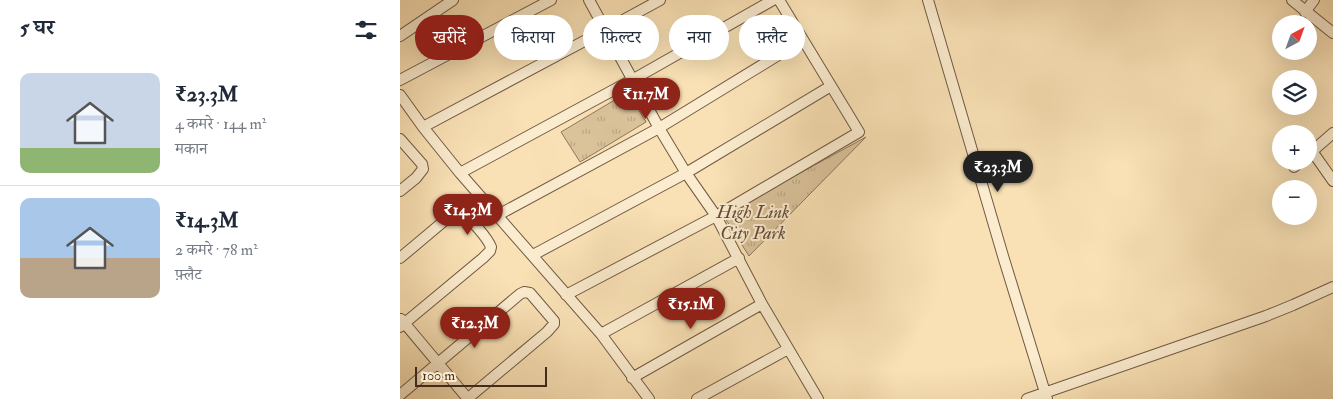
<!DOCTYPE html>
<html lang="hi">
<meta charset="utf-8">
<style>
body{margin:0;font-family:"IM FELL Double Pica","Noto Serif Devanagari",serif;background:#f2f2f3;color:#1f2937;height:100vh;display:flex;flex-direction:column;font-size:19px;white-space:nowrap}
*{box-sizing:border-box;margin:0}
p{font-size:16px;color:#747a83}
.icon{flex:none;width:28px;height:28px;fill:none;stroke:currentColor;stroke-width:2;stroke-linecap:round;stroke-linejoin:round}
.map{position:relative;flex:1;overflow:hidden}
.side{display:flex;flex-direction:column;background:#fff;width:400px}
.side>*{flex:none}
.top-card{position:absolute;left:15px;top:15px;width:475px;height:45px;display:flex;gap:10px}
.needle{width:32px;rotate:41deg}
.buttons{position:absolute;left:872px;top:15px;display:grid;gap:10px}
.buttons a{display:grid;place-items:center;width:45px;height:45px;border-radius:50%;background:#fff;box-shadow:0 5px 20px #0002;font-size:25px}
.scale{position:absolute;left:15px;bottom:12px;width:132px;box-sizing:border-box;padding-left:5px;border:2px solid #442c1d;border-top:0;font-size:14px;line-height:18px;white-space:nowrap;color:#442c1d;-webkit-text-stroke:4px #fbeccf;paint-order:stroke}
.price{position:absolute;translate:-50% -42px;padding:0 11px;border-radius:18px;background:#8f2418;color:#fff;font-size:16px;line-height:32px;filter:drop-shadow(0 1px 2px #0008)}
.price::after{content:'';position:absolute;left:50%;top:30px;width:15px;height:11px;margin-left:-8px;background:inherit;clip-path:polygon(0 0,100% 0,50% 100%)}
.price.current{background:#222;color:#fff}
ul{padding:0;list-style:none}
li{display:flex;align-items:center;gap:15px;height:125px;padding:0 20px}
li+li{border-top:1px solid #e0e1e3}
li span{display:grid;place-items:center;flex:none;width:140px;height:100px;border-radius:10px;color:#555}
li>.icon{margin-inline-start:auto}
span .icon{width:60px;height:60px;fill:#fffc;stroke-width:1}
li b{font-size:21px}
h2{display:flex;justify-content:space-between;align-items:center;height:60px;padding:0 20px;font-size:21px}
.chip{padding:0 18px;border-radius:22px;background:#fff;box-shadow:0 5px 20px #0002;font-size:18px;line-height:45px}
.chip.current{background:#8f2418;color:#fff}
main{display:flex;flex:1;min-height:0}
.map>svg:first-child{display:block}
.park{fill:url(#park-tufts);stroke:#8f775c}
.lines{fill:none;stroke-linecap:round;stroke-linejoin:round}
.street-casing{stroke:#715943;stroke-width:12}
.street{stroke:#fbeccf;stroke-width:10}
.labels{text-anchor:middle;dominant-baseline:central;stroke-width:4;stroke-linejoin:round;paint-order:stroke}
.park-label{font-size:18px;font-style:italic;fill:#624a36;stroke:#fbeccf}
</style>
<main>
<section class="side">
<h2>5 घर<svg class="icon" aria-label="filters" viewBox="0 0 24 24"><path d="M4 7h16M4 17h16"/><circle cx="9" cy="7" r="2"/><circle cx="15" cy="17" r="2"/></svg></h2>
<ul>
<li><span style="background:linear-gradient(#c9d6e8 75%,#8fb573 0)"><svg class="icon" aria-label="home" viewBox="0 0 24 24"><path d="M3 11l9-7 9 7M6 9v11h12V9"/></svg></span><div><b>₹23.3M</b><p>4 कमरे · 144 m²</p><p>मकान</p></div></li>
<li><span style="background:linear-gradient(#a9c7e8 60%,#b9a48a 0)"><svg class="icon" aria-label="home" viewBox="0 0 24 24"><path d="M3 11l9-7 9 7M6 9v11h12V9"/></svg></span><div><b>₹14.3M</b><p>2 कमरे · 78 m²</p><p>फ़्लैट</p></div></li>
</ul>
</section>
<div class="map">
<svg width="933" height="399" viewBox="0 0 933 399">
<defs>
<pattern id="park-tufts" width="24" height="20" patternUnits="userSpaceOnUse" patternTransform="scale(1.25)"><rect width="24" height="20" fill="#dac29b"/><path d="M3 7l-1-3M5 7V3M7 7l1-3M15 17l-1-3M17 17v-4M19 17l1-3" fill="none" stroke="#bca785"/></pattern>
</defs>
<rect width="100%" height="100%" fill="#f9e1b5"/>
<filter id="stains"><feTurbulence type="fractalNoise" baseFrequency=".004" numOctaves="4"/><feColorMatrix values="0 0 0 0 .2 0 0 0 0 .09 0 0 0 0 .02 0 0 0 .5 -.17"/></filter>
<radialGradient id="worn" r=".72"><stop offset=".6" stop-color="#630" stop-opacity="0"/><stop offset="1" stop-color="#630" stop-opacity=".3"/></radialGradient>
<!-- park -->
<path class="park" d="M228 92 246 122 180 162 161 132Z
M466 137 349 256 323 215Z"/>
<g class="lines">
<!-- street casing -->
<g class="street-casing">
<path id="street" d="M189 0 259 128 286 173 316 216 362 304 418 399
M528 0 603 256 647 399
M892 0 933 33
M905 12 914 0
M0 36 53 0
M0 80 151 0
M0 95 23 127 60 173 201 334 249 399
M23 127 205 30 260 0
M0 139 22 164 23 169 16 178 0 191
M912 151 933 181
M909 154 933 133
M894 167 900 161
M60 173 232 80 373 0
M98 215 259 128 403 40
M133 255 286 173 431 86
M0 258 50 216C54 214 57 212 62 214 70 217 88 239 91 247L90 251 83 258 0 327
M166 295 316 216 459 132 379 0
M1 319 68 399
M201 334 339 258
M232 378 362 304
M0 395 120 294 124 292 130 293 154 321V324L147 332 67 399
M297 399 388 349
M627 399 866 316 893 305 933 287"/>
</g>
<!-- street -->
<use href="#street" class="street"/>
</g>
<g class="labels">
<!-- park labels -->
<g class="park-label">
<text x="353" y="212">High Link<tspan x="353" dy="21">City Park</tspan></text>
</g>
</g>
<rect width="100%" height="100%" filter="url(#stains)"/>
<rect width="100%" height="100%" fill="url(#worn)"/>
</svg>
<div class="buttons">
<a><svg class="needle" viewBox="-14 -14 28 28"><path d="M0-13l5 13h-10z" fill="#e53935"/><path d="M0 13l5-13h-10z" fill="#747a83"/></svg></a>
<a><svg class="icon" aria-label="layers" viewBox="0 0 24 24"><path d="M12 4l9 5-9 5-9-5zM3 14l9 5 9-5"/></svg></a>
<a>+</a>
<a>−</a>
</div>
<div class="scale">100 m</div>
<b class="price" style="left:246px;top:120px">₹11.7M</b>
<b class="price current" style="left:598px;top:193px">₹23.3M</b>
<b class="price" style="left:68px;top:236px">₹14.3M</b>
<b class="price" style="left:291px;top:330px">₹15.1M</b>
<b class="price" style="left:75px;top:349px">₹12.3M</b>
<div class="top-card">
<a class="chip current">खरीदें</a>
<a class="chip">किराया</a>
<a class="chip">फ़िल्टर</a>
<a class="chip">नया</a>
<a class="chip">फ़्लैट</a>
</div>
</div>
</main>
